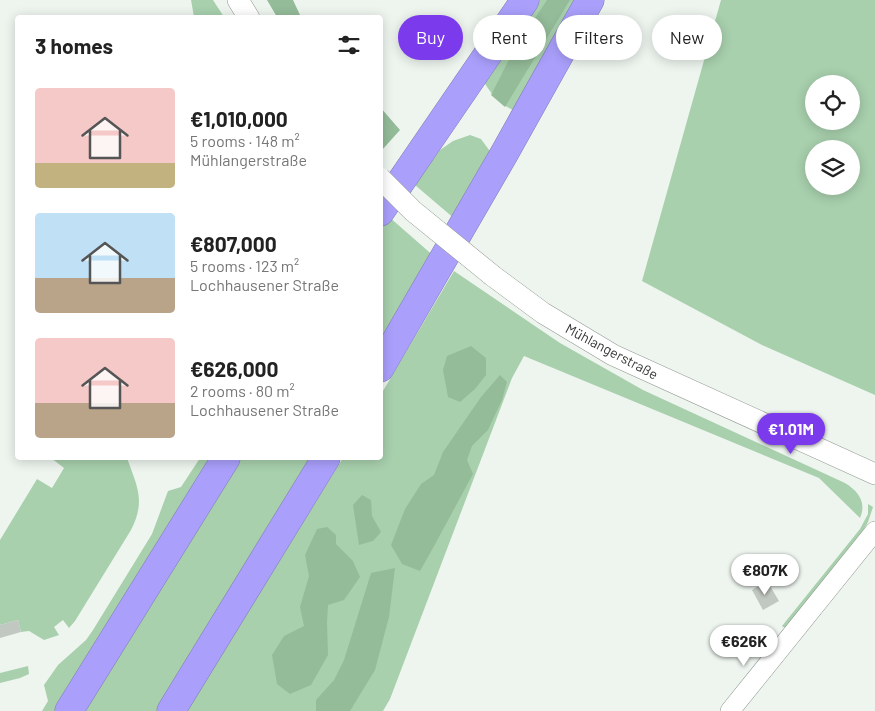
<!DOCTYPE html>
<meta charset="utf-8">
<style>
body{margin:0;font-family:Barlow,sans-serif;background:#f2f2f2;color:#222;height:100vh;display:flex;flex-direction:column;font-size:19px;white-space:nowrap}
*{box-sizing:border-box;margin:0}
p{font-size:16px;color:#767676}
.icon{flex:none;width:28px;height:28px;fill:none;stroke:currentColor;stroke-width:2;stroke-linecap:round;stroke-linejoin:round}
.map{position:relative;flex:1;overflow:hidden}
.sheet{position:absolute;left:15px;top:15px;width:368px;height:445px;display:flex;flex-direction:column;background:#fff;border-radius:5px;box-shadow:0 2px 12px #0003}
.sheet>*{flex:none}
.hud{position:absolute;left:398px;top:15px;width:402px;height:45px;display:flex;gap:10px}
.buttons{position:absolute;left:805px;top:75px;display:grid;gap:10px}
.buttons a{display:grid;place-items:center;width:55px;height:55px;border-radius:50%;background:#fff;box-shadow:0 2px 12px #0003;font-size:25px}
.price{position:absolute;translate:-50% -42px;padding:0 11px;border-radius:18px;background:#fff;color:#222;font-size:16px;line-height:32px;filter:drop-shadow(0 1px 2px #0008)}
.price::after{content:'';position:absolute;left:50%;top:30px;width:15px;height:11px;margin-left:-8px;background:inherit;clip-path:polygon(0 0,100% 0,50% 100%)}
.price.on{background:#7c3aed;color:#fff}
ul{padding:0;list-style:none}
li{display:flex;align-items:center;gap:15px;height:125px;padding:0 20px}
li span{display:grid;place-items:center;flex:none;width:140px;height:100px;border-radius:5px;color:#555}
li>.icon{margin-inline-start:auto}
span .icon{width:60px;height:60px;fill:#fffc;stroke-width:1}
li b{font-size:21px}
h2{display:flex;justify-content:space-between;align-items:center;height:60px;padding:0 20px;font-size:21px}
.tag{padding:0 18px;border-radius:22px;background:#fff;box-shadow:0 2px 12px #0003;font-size:18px;line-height:45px}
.tag.on{background:#7c3aed;color:#fff}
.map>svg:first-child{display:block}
.green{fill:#a8d0ad;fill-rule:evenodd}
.forest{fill:#94bc99}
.building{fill:#c1c7c1}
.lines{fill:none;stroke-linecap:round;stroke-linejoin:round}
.tertiary-casing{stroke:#919792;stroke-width:20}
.secondary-casing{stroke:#919792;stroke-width:22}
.motorway-casing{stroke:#817bb6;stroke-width:29}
.tertiary{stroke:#fff;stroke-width:19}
.secondary{stroke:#fff;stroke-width:21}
.motorway{stroke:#aaa0fc;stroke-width:28}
.secondary-bridge-casing{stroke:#919792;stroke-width:22;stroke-linecap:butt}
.secondary-bridge{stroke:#fff;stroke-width:21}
.labels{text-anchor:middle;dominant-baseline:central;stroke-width:4;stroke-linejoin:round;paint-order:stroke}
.street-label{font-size:14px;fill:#343734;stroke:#fff}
</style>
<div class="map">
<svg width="875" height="711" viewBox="0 0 875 711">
<rect width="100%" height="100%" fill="#eef5ef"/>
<!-- green -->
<path class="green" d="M191 0H213L224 17H194Z
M537 0H576L515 111C499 104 491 94 482 79Z
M721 0H875V395L762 345 642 281ZM814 84H851V121H814ZM814 149H851V186H814Z
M470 135 481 139 492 154 456 220 415 185 440 150 453 141Z
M388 216 436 258 380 343V229Z
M454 271 560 343 643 390 845 483C858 491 867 502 860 518L819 478 524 356 512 378 390 699 383 711H187L343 458H380V396Z
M51 458H118L119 459 127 458C137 486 146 501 131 530L75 621 69 628 63 620 54 627 59 635 44 640 29 631 21 632 18 620 0 625V540L37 479 52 488 64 468Z
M200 458H213L55 711H42L48 701 44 685 58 665 86 640 93 630 152 534 168 491 181 487Z
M241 458H316L160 711H80L158 585Z
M868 504 873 507 868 522 863 531 788 627H783L782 626 860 529 868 514Z
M28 666 29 674 20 678 0 683V673Z"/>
<!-- forest -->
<path class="forest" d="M267 0H293L300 15 298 17H277Z
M547 0H570L505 107 491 95 515 48Z
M380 107 400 130 382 150 380 148Z
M471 346 486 358V375L475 389 460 402 448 397 443 370 447 356Z
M500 375 507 382 502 400 488 430 472 446 467 460 473 474 433 548 420 571 402 564 391 545 405 509 421 484 434 475 443 452 481 397Z
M362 495 371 500 372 516 381 532 373 541 359 545 353 505Z
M327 527 336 535V544L353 561 360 577 344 600 328 605 327 622 328 655 311 685 290 694 277 684 272 655 284 636 304 626 300 607 309 576 305 555 317 529Z
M395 568 389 617 375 670 350 711H316V700L334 680 344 660 371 573Z"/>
<!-- building -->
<path class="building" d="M767 581 779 601 763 610 752 590Z
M18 620 21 632 0 638V625Z"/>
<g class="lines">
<!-- tertiary casing -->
<g class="tertiary-casing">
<path id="tertiary" d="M730 711 875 531"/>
</g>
<!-- secondary casing -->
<g class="secondary-casing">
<path id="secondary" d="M238 0 249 18
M493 276 543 313 613 355 875 474"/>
</g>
<!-- motorway casing -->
<g class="motorway-casing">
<path id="motorway" d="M380 212 525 0
M380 368 504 154 590 0
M69 711 226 458
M171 711 326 458"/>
</g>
<!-- tertiary -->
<use href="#tertiary" class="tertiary"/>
<!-- secondary -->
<use href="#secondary" class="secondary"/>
<!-- motorway -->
<use href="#motorway" class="motorway"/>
<!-- secondary-bridge casing -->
<g class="secondary-bridge-casing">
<path id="secondary-bridge" d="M380 178 413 211 493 276"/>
</g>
<!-- secondary-bridge -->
<use href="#secondary-bridge" class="secondary-bridge"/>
</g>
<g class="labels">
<!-- street labels -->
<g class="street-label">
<text transform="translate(612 351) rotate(28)">Mühlangerstraße</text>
</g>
</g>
</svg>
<div class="buttons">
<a><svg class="icon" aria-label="locate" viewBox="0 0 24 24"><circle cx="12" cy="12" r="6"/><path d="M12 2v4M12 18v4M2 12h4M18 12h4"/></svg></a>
<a><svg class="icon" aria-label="layers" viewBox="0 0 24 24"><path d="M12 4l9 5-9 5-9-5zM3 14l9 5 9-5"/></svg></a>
</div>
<b class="price on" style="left:791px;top:455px">€1.01M</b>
<b class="price" style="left:765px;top:596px">€807K</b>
<b class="price" style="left:744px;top:667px">€626K</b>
<div class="hud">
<a class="tag on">Buy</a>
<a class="tag">Rent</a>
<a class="tag">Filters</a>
<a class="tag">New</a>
</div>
<section class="sheet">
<h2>3 homes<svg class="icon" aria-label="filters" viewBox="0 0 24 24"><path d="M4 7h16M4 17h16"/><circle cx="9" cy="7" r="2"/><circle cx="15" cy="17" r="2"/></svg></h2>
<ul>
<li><span style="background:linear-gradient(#f6c9c9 75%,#c2b280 0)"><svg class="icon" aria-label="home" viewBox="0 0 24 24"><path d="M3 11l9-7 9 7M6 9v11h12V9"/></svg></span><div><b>€1,010,000</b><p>5 rooms · 148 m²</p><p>Mühlangerstraße</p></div></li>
<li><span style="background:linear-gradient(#bfe0f5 65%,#b9a48a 0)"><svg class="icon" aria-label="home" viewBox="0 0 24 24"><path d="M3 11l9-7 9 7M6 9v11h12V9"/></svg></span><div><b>€807,000</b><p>5 rooms · 123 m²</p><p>Lochhausener Straße</p></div></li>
<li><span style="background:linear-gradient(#f6c9c9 65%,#b9a48a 0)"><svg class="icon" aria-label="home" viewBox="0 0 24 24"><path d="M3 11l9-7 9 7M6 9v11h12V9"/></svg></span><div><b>€626,000</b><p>2 rooms · 80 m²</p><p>Lochhausener Straße</p></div></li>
</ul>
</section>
</div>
